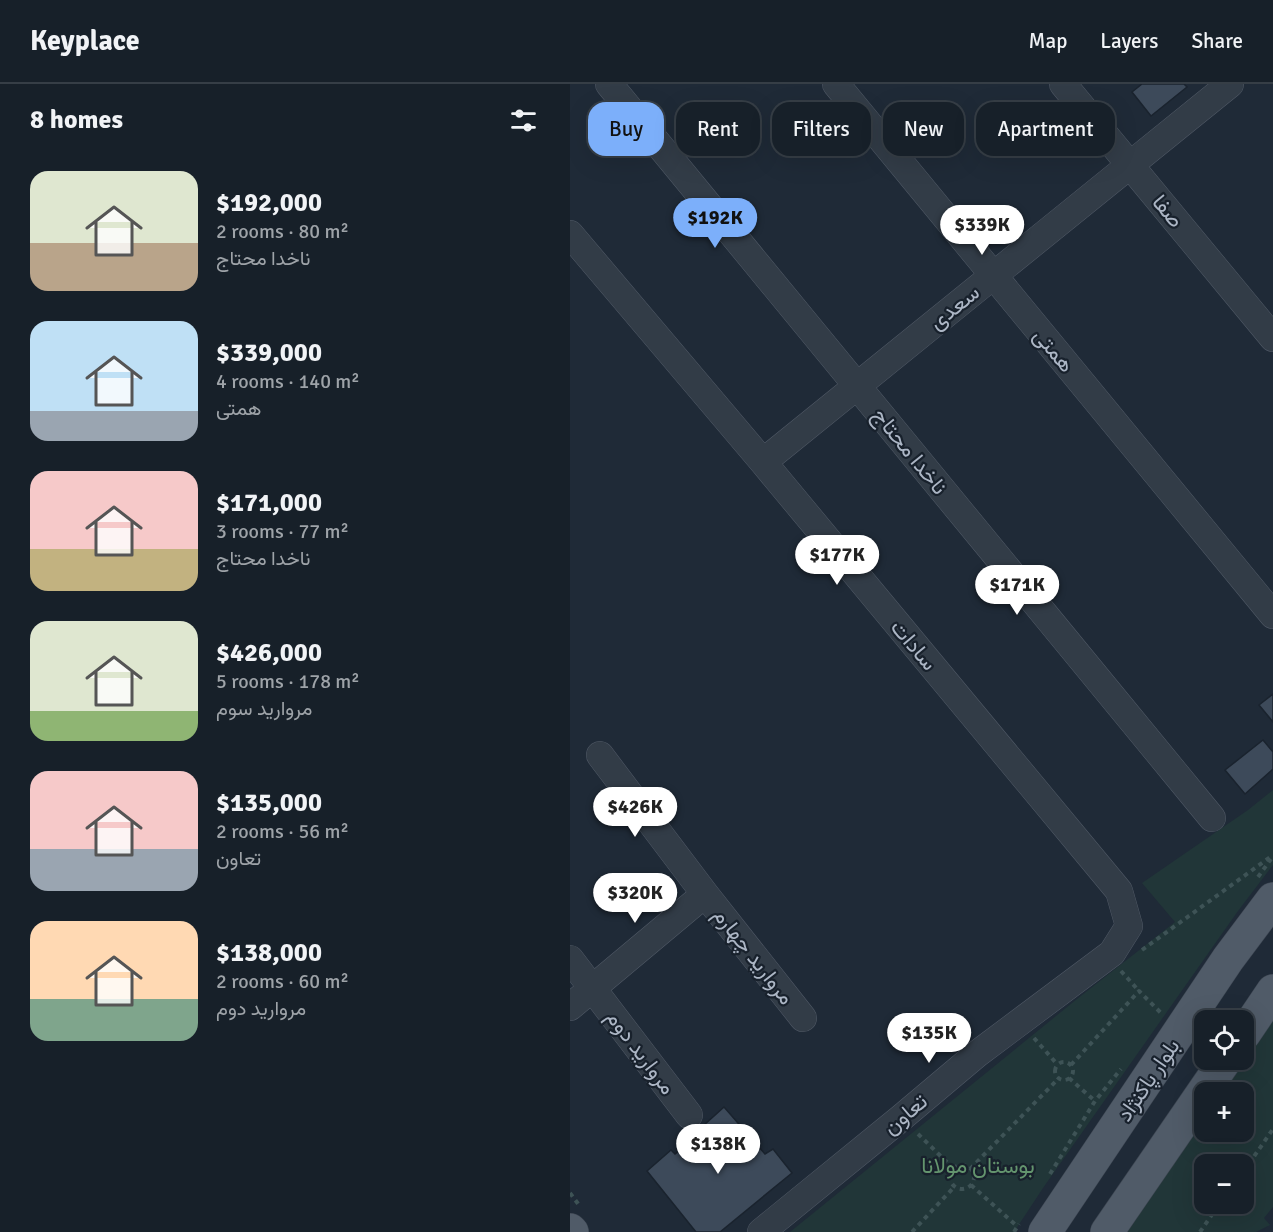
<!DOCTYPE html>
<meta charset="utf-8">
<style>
body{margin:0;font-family:Signika,Vazirmatn,sans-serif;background:#202831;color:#f1f3f6;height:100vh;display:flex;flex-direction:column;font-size:22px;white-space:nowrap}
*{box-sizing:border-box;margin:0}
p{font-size:20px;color:#9ea3a8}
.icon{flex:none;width:33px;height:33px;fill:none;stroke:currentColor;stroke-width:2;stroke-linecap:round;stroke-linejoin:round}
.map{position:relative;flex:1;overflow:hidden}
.drawer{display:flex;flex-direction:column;background:#172029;width:570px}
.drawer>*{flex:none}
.banner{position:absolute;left:18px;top:18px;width:570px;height:54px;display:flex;gap:12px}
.fabs{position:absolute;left:624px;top:926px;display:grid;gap:12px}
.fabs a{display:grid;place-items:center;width:60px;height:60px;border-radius:12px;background:#172029;box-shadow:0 6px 24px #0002,0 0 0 2px #363e46;font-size:30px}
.price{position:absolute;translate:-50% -51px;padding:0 14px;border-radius:21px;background:#fff;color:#222;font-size:20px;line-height:39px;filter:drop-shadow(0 2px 3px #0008)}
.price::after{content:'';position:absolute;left:50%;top:36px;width:18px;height:14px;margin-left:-9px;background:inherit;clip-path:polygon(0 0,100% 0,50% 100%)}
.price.selected{background:#7caffa;color:#111}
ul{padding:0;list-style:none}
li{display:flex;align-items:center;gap:18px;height:150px;padding:0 30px}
li span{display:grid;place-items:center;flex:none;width:168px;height:120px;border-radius:18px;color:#555}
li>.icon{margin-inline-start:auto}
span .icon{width:72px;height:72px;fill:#fffc;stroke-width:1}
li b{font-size:26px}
h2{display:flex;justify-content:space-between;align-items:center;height:72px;padding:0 30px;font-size:26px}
.tag{padding:0 21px;border-radius:18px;background:#172029;box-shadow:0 6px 24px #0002,0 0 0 2px #363e46;font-size:21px;line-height:54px}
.tag.selected{background:#7caffa;color:#111}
header{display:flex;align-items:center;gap:36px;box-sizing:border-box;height:84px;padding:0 30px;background:#172029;border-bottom:2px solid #363e46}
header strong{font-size:28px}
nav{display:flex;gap:33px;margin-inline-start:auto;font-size:21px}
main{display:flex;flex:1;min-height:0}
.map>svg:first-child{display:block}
.green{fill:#213638;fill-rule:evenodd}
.building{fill:#3d4a5a;stroke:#1a232e;stroke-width:1.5}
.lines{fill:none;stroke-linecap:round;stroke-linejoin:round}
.minor-casing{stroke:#505966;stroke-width:28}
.major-casing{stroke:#3c4551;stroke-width:34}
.path{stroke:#3e5356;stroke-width:4;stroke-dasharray:4.5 4.5;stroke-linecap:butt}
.minor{stroke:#323c47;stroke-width:27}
.major{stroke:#505b68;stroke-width:33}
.labels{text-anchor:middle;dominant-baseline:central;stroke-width:4.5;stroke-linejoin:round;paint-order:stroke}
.street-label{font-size:22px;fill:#acb6c5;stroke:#18212c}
.park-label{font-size:22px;fill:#64956e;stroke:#18212c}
</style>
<header>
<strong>Keyplace</strong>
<nav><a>Map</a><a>Layers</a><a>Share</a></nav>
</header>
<main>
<section class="drawer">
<h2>8 homes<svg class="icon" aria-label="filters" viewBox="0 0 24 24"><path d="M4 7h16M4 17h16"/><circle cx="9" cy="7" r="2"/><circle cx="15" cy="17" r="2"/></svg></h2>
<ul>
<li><span style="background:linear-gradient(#dfe7d0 60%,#b9a48a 0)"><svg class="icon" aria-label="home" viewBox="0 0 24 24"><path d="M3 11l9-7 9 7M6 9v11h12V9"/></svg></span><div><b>$192,000</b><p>2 rooms · 80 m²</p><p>ناخدا محتاج</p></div></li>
<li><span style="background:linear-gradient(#bfe0f5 75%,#9aa5b1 0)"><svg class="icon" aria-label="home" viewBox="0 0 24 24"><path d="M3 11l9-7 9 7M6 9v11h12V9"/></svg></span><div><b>$339,000</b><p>4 rooms · 140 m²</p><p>همتی</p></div></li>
<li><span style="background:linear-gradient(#f6c9c9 65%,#c2b280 0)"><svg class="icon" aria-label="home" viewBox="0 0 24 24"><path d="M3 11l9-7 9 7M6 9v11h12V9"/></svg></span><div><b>$171,000</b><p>3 rooms · 77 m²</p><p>ناخدا محتاج</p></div></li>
<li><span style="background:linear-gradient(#dfe7d0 75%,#8fb573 0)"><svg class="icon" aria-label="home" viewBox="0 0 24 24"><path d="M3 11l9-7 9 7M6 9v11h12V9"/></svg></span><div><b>$426,000</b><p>5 rooms · 178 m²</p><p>مروارید سوم</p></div></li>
<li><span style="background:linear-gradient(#f6c9c9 65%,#9aa5b1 0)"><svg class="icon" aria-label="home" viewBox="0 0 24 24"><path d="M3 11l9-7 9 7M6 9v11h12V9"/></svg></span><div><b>$135,000</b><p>2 rooms · 56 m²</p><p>تعاون</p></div></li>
<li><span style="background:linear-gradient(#ffd9b3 65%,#7fa58c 0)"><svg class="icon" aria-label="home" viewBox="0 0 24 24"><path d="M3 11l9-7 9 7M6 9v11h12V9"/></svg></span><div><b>$138,000</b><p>2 rooms · 60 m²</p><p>مروارید دوم</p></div></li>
</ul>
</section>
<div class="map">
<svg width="703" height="1148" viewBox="0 0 703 1148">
<rect width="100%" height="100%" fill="#1f2a37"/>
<!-- green -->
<path class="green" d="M703 706V781L668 827 594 932 473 1104 444 1148H220L507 915 605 838 572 799 678 726Z
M703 932V1123L694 1134 700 1141 686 1148H556L634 1031V1047H674V1008H650ZM634 1080H674V1119H634Z"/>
<!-- building -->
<path class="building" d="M572 0H614L617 3 581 32 562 8Z
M703 610V638L689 621Z
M693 656 703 668V685L675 710 655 686Z
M154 1023 195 1070 203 1065 222 1089 150 1148H126L77 1087 101 1066 105 1070 135 1046 133 1042Z"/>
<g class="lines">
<!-- minor casing -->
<g class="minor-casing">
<path id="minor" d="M39 0 642 734
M266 0 703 531
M493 0 703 254
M0 150 193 378 549 807 559 842 542 869 407 970 331 1034 191 1148
M193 378 660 0
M30 671 135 810 233 934
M0 875 119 1031
M0 923 135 810"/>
</g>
<!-- major casing -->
<g class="major-casing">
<path id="major" d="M674 950 703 907
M0 1146 2 1148
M475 1148 658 875 703 815
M537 1148 656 975"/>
</g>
<!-- path -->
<path class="path" d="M688 793 701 775
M572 866 703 771
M551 887 569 907
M464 954 487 980
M485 987a9 9 0 1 1 18 0a9 9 0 1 1-18 0Z
M501 981 569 907 593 931
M499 994 525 1017
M348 1050 384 1085
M380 1093a12 12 0 1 1 24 0a12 12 0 1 1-24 0Z
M400 1085 489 994
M674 1087 703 1045
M480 1090 525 1017 551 985
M401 1101 448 1143
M0 1109 9 1121
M342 1148 385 1102
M444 1148 449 1140
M630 1148 650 1119"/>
<!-- minor -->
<use href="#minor" class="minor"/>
<!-- major -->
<use href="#major" class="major"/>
</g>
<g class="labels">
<!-- street labels -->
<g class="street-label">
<text transform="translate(598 127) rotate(50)">صفا</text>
<text transform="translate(384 223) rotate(-39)">سعدی</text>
<text transform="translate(484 266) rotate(50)">همتی</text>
<text transform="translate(340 367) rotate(51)">ناخدا محتاج</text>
<text transform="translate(344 561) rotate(50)">سادات</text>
<text transform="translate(184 872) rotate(52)">مروارید چهارم</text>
<text transform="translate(71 968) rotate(53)">مروارید دوم</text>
<text transform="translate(578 996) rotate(-56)">بلوار پاکنژاد</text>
<text transform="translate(335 1030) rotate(-40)">تعاون</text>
</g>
<!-- park labels -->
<g class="park-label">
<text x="408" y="1081">بوستان مولانا</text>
</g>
</g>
</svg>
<div class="fabs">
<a><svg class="icon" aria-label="locate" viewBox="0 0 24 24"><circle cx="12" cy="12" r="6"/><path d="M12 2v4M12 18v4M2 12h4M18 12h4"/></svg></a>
<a>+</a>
<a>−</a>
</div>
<b class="price selected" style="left:145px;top:165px">$192K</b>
<b class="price" style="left:412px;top:172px">$339K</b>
<b class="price" style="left:267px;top:502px">$177K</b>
<b class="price" style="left:447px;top:532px">$171K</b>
<b class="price" style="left:65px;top:754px">$426K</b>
<b class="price" style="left:65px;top:840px">$320K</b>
<b class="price" style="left:359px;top:980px">$135K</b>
<b class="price" style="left:148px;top:1091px">$138K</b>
<div class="banner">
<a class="tag selected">Buy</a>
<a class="tag">Rent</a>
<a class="tag">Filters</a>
<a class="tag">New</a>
<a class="tag">Apartment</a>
</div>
</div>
</main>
